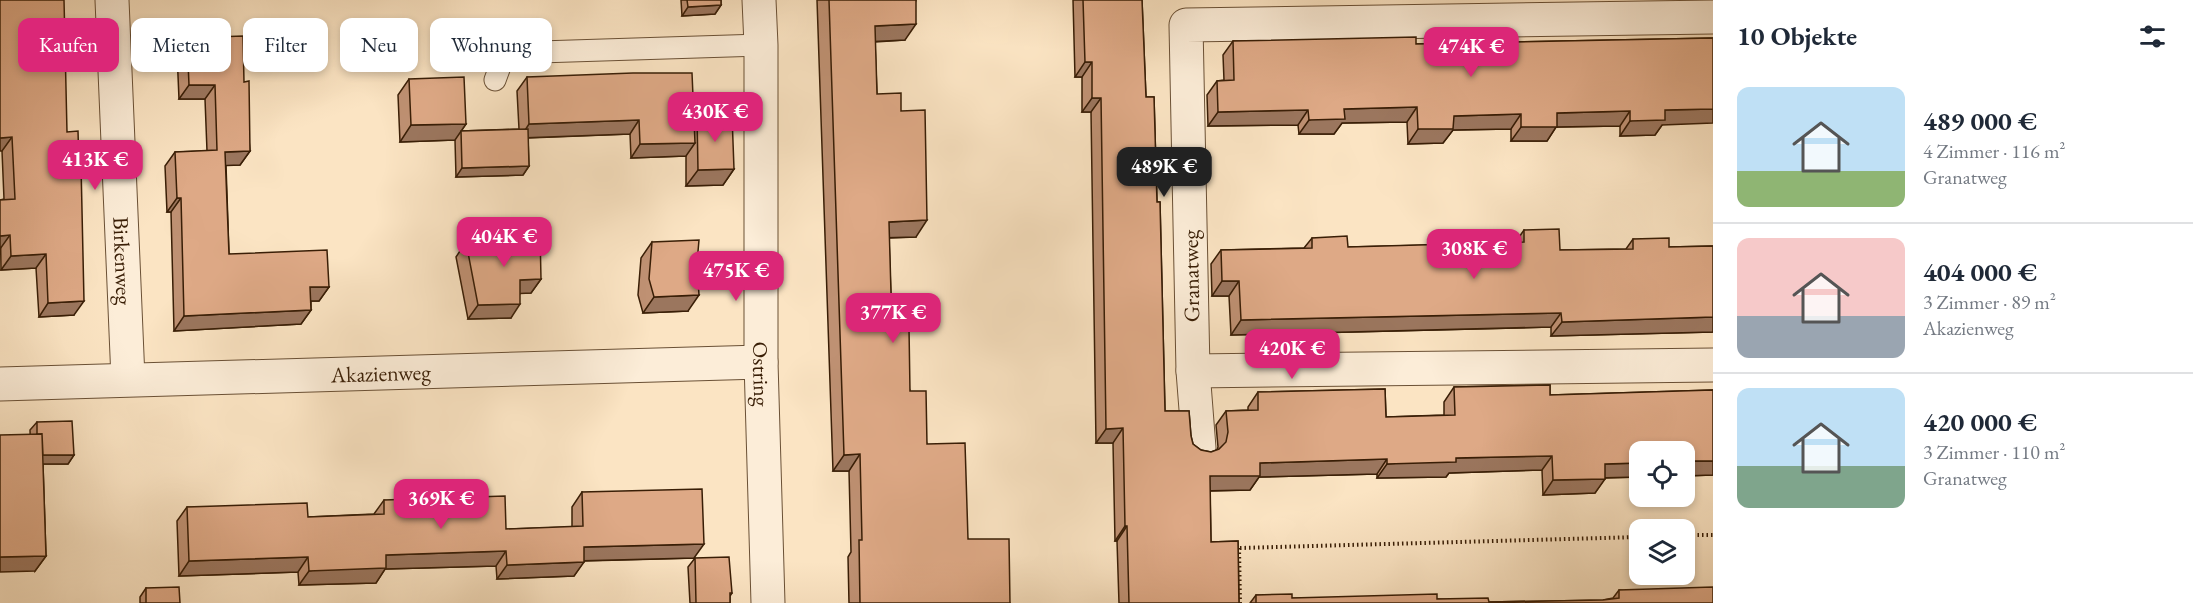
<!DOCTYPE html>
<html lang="de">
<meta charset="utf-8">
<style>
body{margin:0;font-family:"EB Garamond",serif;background:#f2f2f3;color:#1f2937;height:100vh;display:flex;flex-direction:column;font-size:22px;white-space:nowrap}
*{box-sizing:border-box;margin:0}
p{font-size:20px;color:#747a83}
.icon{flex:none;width:33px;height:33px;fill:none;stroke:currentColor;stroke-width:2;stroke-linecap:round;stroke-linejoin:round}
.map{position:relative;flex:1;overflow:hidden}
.drawer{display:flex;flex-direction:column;background:#fff;width:480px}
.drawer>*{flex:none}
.banner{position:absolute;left:18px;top:18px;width:570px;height:54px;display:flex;gap:12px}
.tools{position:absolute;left:1629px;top:441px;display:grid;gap:12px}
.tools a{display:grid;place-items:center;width:66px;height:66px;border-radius:12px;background:#fff;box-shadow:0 3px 9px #0003;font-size:30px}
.price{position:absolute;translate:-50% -51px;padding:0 14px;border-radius:12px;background:#db2777;color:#fff;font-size:20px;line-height:39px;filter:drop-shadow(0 2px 3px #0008)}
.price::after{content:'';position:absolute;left:50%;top:36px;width:18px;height:14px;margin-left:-9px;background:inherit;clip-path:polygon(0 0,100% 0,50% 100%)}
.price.on{background:#222;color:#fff}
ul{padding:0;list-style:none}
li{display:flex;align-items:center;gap:18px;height:150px;padding:0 24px}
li+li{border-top:2px solid #e0e1e3}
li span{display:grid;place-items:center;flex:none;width:168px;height:120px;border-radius:12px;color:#555}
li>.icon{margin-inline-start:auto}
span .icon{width:72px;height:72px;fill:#fffc;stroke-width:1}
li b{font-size:26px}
h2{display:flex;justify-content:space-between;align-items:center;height:72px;padding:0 24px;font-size:26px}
.tag{padding:0 21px;border-radius:12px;background:#fff;box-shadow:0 3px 9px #0003;font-size:21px;line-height:54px}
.tag.on{background:#db2777;color:#fff}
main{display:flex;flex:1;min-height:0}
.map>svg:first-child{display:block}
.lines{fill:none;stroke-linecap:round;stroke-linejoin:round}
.service-casing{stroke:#6a5035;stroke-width:23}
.minor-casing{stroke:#6a5035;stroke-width:35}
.path{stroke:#391e06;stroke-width:4;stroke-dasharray:1.5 3;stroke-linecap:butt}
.service{stroke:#fcedd8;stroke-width:21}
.minor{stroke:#fcedd8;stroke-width:33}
.wall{fill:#bf9173;stroke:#391e06;stroke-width:1.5}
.shaded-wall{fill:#9b765e;stroke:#391e06;stroke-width:1.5}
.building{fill:#dea986;stroke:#391e06;stroke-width:1.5}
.labels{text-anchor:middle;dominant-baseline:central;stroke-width:4.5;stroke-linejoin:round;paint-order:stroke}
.street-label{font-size:22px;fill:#391e06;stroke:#fcedd8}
</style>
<main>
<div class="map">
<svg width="1713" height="603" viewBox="0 0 1713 603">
<rect width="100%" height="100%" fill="#fbe4c3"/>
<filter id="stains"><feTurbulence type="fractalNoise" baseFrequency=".00333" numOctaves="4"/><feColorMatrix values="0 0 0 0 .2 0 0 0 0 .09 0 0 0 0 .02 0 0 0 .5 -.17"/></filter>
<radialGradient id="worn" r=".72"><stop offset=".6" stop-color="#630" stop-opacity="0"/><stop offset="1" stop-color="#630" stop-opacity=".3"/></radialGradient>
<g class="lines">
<!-- service casing -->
<g class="service-casing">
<path id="service" d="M495 80 505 53 761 45"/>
</g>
<!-- minor casing -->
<g class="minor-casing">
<g id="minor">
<path id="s1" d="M112 0 128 379"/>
<path id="s2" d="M759 0 761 45V362L768 603"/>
<path d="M1193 371 1713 365"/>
<path id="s3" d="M0 384 761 362"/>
<path d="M1199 448 1193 371 1186 25 1713 17"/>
</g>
</g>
<!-- path -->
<path class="path" d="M1684 535H1713
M1239 548 1240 603
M1240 548 1640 537"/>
<!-- service -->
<use href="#service" class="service"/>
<!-- minor -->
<use href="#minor" class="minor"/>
</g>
<!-- wall -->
<path class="wall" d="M0 0 67 132 74 315 39 317 36 268 1 270 0 200 4 199 2 151Z
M681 0H721V5L715 14 682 16Z
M817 0H916L905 40 875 42 877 94 901 111 916 237 889 238 892 328 910 391 927 444 968 539 1010 603H849L848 557 851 552 849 471H833Z
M1073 0H1142L1146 97H1154L1157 202H1160L1165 411H1189L1191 436 1193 444 1201 450 1211 452 1217 450 1218 447 1216 425 1226 411 1248 410V407L1258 392 1385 389 1386 417 1444 415V402L1454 387 1550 385V395L1713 390V475L1684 476V452H1640V477L1605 478 1595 493 1543 495 1542 470 1449 473 1446 477 1377 478V474L1259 477 1250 490 1210 491 1211 542 1238 541 1239 603H1119L1117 541H1115L1113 443H1096L1091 112H1082V77H1075Z
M187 38 244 82 250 151 240 165H226L229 254 329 287 319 301H311V310L301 324 174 331 171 212H167L165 166 175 152 207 151 205 99H179L177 52Z
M1713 38 1662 125 1655 135 1620 136V126L1556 127 1547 141H1511V129L1453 130 1443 143 1408 144 1407 122 1342 123 1334 134H1299L1298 125 1208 126 1207 95 1217 81 1224 80 1223 55 1233 41 1416 44Z
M527 77 694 120 697 116 734 169 723 185 686 186V156L631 158 630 134 528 138 529 166 523 175 456 177 455 140 400 142 398 95 409 79 466 124 461 131 519 129 517 91Z
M1524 230 1560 250 1626 249 1633 239 1669 247 1713 246V332L1551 336V327L1231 335 1229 296H1212L1211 264 1221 250 1304 248 1312 238 1348 247 1515 243Z
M466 242 541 279 531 293H520L511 318 468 319 456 257Z
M652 242 688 311 643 313 638 295 641 258Z
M37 422 74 455 68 464H43L46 556 35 571 30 430Z
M582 492 694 558 584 561 574 576 497 579 496 566 385 569 376 583 299 585 298 572 179 576 177 521 187 507 308 517 374 514 384 500 506 529 572 527V507Z
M695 558 732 593 730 596V603H690L688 567Z
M146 588 180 603H140V597Z
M1619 590 1713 603H1250L1256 595 1292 598 1437 599 1489 602 1603 600 1613 598Z"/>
<!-- shaded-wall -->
<path class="shaded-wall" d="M721 5 715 14 682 16 688 7Z
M916 24 905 40 864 42 875 26Z
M1085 62H1092L1082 77H1075Z
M189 85H215L205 99H179Z
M1092 98H1101L1091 112H1082Z
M1417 107 1407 122 1342 123 1334 134H1299L1309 120 1344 109Z
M1713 109V123L1662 125 1655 135 1620 136 1630 121 1665 110Z
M1308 110 1298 125 1208 126 1218 112Z
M1630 111 1620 126 1556 127 1547 141H1511L1521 127 1557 113Z
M1521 114 1511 129 1453 130 1443 143 1408 144 1418 129 1454 116Z
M639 120 630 134 520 138 529 124Z
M466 124 455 140 400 142 411 125Z
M12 137 2 151H0V138Z
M695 143 686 156 631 158 640 144Z
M250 151 240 165 215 166 225 152Z
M529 166 523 175 456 177 462 168Z
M734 169 723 185 686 186 698 170Z
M177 198H181L171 212H167Z
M927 220 916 237 877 238 889 222Z
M10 235 0 249V236Z
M46 254 36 268 1 270 11 256Z
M541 279 531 293 510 294 520 280Z
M1222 281H1239L1229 296H1212Z
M310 287H329L319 301H300Z
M699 295 688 311 643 313 654 297Z
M84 301 74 315 39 317 48 303Z
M520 304 511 318 468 319 478 305Z
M311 310 301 324 174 331 184 316Z
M1561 313 1551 327 1231 335 1241 320Z
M1713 317V332L1551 336 1562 322Z
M1123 428 1113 443H1096L1106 429Z
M860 454 849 471H833L844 455Z
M38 455H74L68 464H32Z
M1552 456 1542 470 1449 473 1446 477 1377 478 1387 464 1456 458Z
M1387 459 1377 474 1259 477 1250 490 1199 491 1210 476 1260 463Z
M1684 461H1713V475L1684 476Z
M1640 463V477L1595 478 1605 464Z
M1605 479 1595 493 1543 495 1553 480Z
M1125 526H1127L1117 541H1115Z
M704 544 694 558 574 561 584 547Z
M506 551 496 566 385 569 376 583 299 585 309 571 386 555Z
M46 556 35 571 0 572V557Z
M308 557 298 572 179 576 189 561Z
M584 562 574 576 497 579 507 565Z"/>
<!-- building -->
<path class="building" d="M0 0H64L67 132 78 131 79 166 81 165 84 301 48 303 46 254 11 256 10 235 0 236V200L15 199 12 137 0 138Z
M687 0H721V5L688 7Z
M829 0H916V24L875 26 877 94 901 93V111L925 110 927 220 889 222 892 328H909L910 391H926L927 444 965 443 968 539H1009L1010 603H860L859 540H862L860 454 844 455Z
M1083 0H1142L1146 97H1154L1157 202H1160L1165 411H1189L1191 436 1193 444 1201 450 1211 452 1219 449 1226 442 1228 432 1226 411 1258 410V392L1385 389 1386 417 1455 415 1454 387 1550 385V395L1713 390V461H1684V452H1640V463L1605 464V479L1553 480 1552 456 1456 458V462L1387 464V459L1260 463V476H1210L1211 542 1238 541 1239 603H1129L1127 526H1125L1123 428 1106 429 1101 98H1092V62H1085Z
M243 36 244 82 249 81 250 151 225 152 229 254 327 250 329 287H310L311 310 184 316 181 198H177L175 152 217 150 215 85H189L187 38Z
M1416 37V44L1713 38V109L1665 110V120L1630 121V111L1557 113V127H1521V114L1454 116 1453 129H1418L1417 107 1344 109 1345 119 1309 120 1308 110 1218 112 1217 81 1234 80 1233 41Z
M633 73H692L695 143 640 144 639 120 529 124 527 77Z
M464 77 466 124 411 125 409 79Z
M732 115 734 169 698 170 697 116Z
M528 129 529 166 462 168 461 131Z
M1559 229 1560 250 1633 249V239L1669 238V247L1713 246V317L1562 322 1561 313 1241 320 1239 281H1222L1221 250 1312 248V238L1347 236 1348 247 1524 242V230Z
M540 233 541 279 520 280V304L478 305 466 242H490Z
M699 240 697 263 699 295 654 297 649 279 652 242Z
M72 421 74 455H43L42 434H37V422Z
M42 434 46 556 0 557V435Z
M702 489 704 544 584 547V562L507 565 506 551 386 555V568L309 571 308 557 189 561 187 507 307 503 308 517 384 514V500L505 496 506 529 583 526 582 492Z
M729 557 732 593H730V603H696L695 558Z
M179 587 180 603H146V588Z
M1713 587V603H1256V595L1292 594V598L1437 594V599L1488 598 1489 602 1603 600 1619 598V590Z"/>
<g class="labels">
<!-- street labels -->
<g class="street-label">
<text stroke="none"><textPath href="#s1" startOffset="261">Birkenweg</textPath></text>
<text transform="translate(1191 276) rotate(-91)">Granatweg</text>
<text stroke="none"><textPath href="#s3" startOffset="381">Akazienweg</textPath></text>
<text stroke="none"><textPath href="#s2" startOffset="374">Ostring</textPath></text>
</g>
</g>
<rect width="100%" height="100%" filter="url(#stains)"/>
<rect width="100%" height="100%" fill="url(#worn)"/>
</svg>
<div class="tools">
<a><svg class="icon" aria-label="locate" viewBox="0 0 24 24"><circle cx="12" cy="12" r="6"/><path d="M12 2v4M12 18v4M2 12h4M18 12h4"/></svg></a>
<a><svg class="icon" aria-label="layers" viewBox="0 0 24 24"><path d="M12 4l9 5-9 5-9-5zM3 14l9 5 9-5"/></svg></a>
</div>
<b class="price" style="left:1471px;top:78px">474K €</b>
<b class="price" style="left:715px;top:143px">430K €</b>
<b class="price" style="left:95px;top:191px">413K €</b>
<b class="price on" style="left:1164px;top:198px">489K €</b>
<b class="price" style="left:504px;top:268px">404K €</b>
<b class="price" style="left:1474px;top:280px">308K €</b>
<b class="price" style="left:736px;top:302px">475K €</b>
<b class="price" style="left:893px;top:344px">377K €</b>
<b class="price" style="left:1292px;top:380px">420K €</b>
<b class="price" style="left:441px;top:530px">369K €</b>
<div class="banner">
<a class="tag on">Kaufen</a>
<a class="tag">Mieten</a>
<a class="tag">Filter</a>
<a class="tag">Neu</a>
<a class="tag">Wohnung</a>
</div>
</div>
<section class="drawer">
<h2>10 Objekte<svg class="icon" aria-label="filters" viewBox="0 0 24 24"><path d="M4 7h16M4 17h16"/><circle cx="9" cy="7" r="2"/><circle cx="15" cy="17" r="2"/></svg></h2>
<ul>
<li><span style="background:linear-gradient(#bfe0f5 70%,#8fb573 0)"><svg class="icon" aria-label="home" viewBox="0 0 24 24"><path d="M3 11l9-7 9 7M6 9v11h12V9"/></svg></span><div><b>489 000 €</b><p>4 Zimmer · 116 m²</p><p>Granatweg</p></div></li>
<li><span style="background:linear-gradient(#f6c9c9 65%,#9aa5b1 0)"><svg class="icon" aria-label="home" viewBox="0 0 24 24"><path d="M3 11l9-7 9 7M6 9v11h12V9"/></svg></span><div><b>404 000 €</b><p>3 Zimmer · 89 m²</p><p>Akazienweg</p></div></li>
<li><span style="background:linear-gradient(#bfe0f5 65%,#7fa58c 0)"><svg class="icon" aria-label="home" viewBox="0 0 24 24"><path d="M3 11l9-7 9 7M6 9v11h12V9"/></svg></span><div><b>420 000 €</b><p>3 Zimmer · 110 m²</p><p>Granatweg</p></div></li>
</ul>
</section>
</main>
